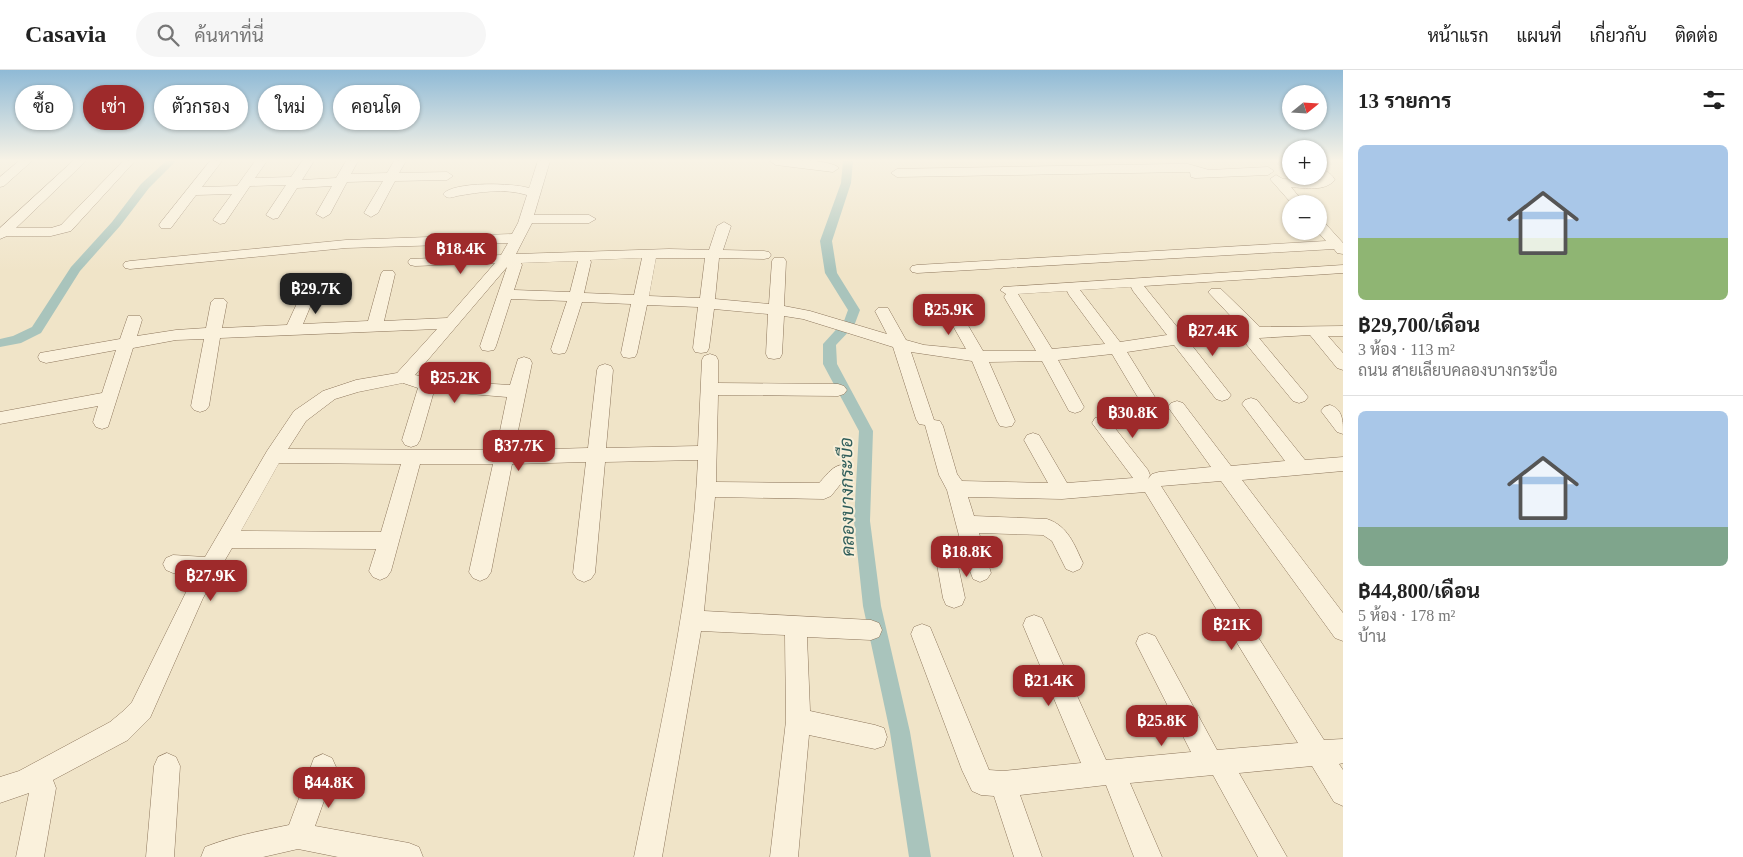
<!DOCTYPE html>
<html lang="th">
<meta charset="utf-8">
<style>
body{margin:0;font-family:"Times New Roman",Sarabun,serif;background:#f6f6f6;color:#222;height:100vh;display:flex;flex-direction:column;font-size:19px;white-space:nowrap}
*{box-sizing:border-box;margin:0}
p{font-size:16px;color:#767676}
.icon{flex:none;width:28px;height:28px;fill:none;stroke:currentColor;stroke-width:2;stroke-linecap:round;stroke-linejoin:round}
.map{position:relative;flex:1;overflow:hidden}
.drawer{display:flex;flex-direction:column;background:#fff;width:400px}
.drawer>*{flex:none}
.guide{position:absolute;left:15px;top:15px;width:475px;height:45px;display:flex;gap:10px}
.needle{width:32px;rotate:72deg}
.buttons{position:absolute;left:1282px;top:15px;display:grid;gap:10px}
.buttons a{display:grid;place-items:center;width:45px;height:45px;border-radius:50%;background:#fff;box-shadow:0 1px 4px #0004;font-size:25px}
.price{position:absolute;translate:-50% -42px;padding:0 11px;border-radius:10px;background:#9e2a2b;color:#fff;font-size:16px;line-height:32px;filter:drop-shadow(0 1px 2px #0008)}
.price::after{content:'';position:absolute;left:50%;top:30px;width:15px;height:11px;margin-left:-8px;background:inherit;clip-path:polygon(0 0,100% 0,50% 100%)}
.price.current{background:#222;color:#fff}
ul{padding:0;list-style:none}
li{display:grid;align-content:center;gap:10px;height:265px;padding:0 15px}
li+li{border-top:1px solid #e0e0e0}
li span{display:grid;place-items:center;height:155px;border-radius:8px;color:#555}
li>.icon{margin-inline-start:auto}
span .icon{width:90px;height:90px;fill:#fffc;stroke-width:1}
li b{font-size:21px}
h2{display:flex;justify-content:space-between;align-items:center;height:60px;padding:0 15px;font-size:21px}
.chip{padding:0 18px;border-radius:22px;background:#fff;box-shadow:0 1px 4px #0004;font-size:18px;line-height:45px}
.chip.current{background:#9e2a2b;color:#fff}
header{display:flex;align-items:center;gap:30px;box-sizing:border-box;height:70px;padding:0 25px;background:#fff;border-bottom:1px solid #e0e0e0}
header strong{font-size:24px}
nav{display:flex;gap:28px;margin-inline-start:auto;font-size:18px}
.search{width:350px;height:45px;background:#f6f6f6;display:flex;align-items:center;gap:12px;box-sizing:border-box;padding:0 18px;border-radius:28px;color:#767676;font-size:19px}
main{display:flex;flex:1;min-height:0}
.map>svg:first-child{display:block}
.lines{fill:none;stroke-linecap:round;stroke-linejoin:round}
.canal{fill:#a9c4bc;fill-rule:evenodd}
.minor-casing{stroke:#8d765c;stroke-width:1}
.minor{fill:#faf1dc;fill-rule:evenodd}
.labels{text-anchor:middle;dominant-baseline:central;stroke-width:4;stroke-linejoin:round;paint-order:stroke}
.water-label{font-size:18px;font-style:italic;fill:#2f5d5a;stroke:#f7eed8}
</style>
<header>
<strong>Casavia</strong>
<div class="search"><svg class="icon" aria-label="search" viewBox="0 0 24 24"><circle cx="10" cy="10" r="6"/><path d="M15 15l6 6"/></svg>ค้นหาที่นี่</div>
<nav><a>หน้าแรก</a><a>แผนที่</a><a>เกี่ยวกับ</a><a>ติดต่อ</a></nav>
</header>
<main>
<div class="map">
<svg width="1343" height="787" viewBox="0 0 1343 787">
<rect width="100%" height="100%" fill="#f0e4c8"/>
<g class="lines">
<!-- canal -->
<path class="canal" d="M166 91H176L149 118 120 156 80 201 41 263 21 273 0 277V269L13 266 32 257 71 197 112 152 141 114Z
M843 91H853L851 113 832 171 837 203 860 240 854 256 836 275 837 294 873 361 870 451 881 536 910 662 931 787H909L890 662 863 536 854 451 859 361 823 294V274L844 251 848 240 825 203 820 171 841 113Z"/>
<!-- minor casing -->
<g class="minor-casing">
<path id="minor" d="M19 91H32L4 116 0 117V107Z
M73 91H86L16 158H51L61 155 123 91H135L71 161 51 166H7L0 169V158Z
M210 91H222L202 117 237 116 255 91H267L255 108 291 107 302 91H314L302 110 336 108 346 91H358L351 104 387 103 394 91H406L399 103 447 102 453 106 447 110 395 111 378 143 371 147 364 143 383 111 347 112 330 144 323 148 316 144 332 116 297 118 278 148 273 149 266 145 286 115 250 116 225 153 220 154 213 150 232 124 196 125 171 158H161L159 155 161 152Z
M538 91H550L534 145H589L596 149 589 153H532L516 184 669 179 709 180 717 156 724 152 731 156 723 180 764 181 769 182 771 185 769 188 764 189 719 188 715 229 769 234 772 191 774 188H784L786 191 784 236 810 241 887 264 875 241 878 238H888L906 270 924 275 966 279 939 231 942 228H952L983 281H1036L1004 227 1006 224 1000 220 1003 217 1343 195V203L1144 216 1182 263 1242 258 1208 222 1211 219H1221L1260 257 1343 256V266H1328L1343 283V300L1337 298 1310 265 1259 268 1305 323 1308 327 1305 331 1299 333 1293 331 1242 269 1190 273 1231 325 1228 329 1222 331 1216 329 1174 275 1127 282 1158 332 1155 336 1149 338 1143 336 1112 284 1058 290 1084 337 1081 341 1075 343 1069 341 1042 291 989 292 1015 351 1012 356 1006 357 1000 356 997 351 972 291 911 282 934 350 940 351 943 356 957 404 962 411 1048 413 1024 370 1027 365 1033 363 1039 365 1067 413 1133 408 1092 353 1095 348 1101 346 1107 348 1148 400 1150 405 1148 409 1152 404 1159 402 1211 397 1168 337 1171 333 1177 331 1183 333 1231 396 1285 391 1242 334 1245 330 1251 328 1257 330 1305 390 1343 387V401L1242 410 1343 543V571L1335 568 1221 411 1161 416 1324 670 1343 669V693L1339 694 1343 700V736L1334 732 1312 696 1239 703 1287 787H1258L1213 705 1130 713 1162 787H1134L1106 715 1020 725 1042 787H1014L994 726 981 725 972 721 962 700 911 564 914 557 922 554 930 557 989 700 1003 701 1081 693 1023 555 1026 548 1034 545 1042 548 1106 690 1191 682 1136 573 1139 566 1147 563 1155 566 1217 680 1298 673 1145 422 1062 429 968 427 974 446 1047 449C1068 456 1074 474 1083 493L1080 499 1073 502 1066 499 1052 471 1043 465 979 463 991 503 987 509 980 512 973 509 966 490 957 491 965 528 962 535 954 538 946 535 943 528 936 489 945 477 961 473 947 420 939 405 925 355 919 354 916 349 893 277 803 249 784 246 782 284 780 288 774 289 768 288 766 284 768 244 714 239 709 278 707 282 701 283 695 282 693 278 698 237 647 235 637 283 635 287 629 288 623 287 621 283 631 234 582 232 567 279 565 283 559 284 553 283 551 279 567 231 511 229 496 276 494 280 488 281 482 280 480 276 507 197 415 305 444 311 510 315 518 289 524 287 530 289 532 293 514 380 588 378 597 300 599 296 605 294 611 296 613 300 606 378 698 376 702 290 704 286 710 284 716 286 718 290V313L838 314 844 316 847 320 844 324 838 326 718 325 716 412 819 413C828 404 835 391 849 396L851 401 831 426 824 429 715 427 704 541 871 550 879 553 882 560 879 567 871 570 807 567 810 641 875 655 884 658 887 667 884 676 875 679 809 665 798 787H770L786 651 785 565 701 561 662 787H634C660 656 692 524 698 390L605 392 595 503 591 509 584 512 577 509 573 503 586 392 512 394 491 502 487 508 480 511 473 508 469 502 493 394H420L391 501 387 507 380 510 373 507 369 501 376 479 232 478 203 528 150 648 128 670 53 710 56 718 44 787H16L29 723 0 733V707L19 701 110 652 122 642 132 632 195 504 173 503 166 500 163 494 166 488 173 485 205 487 267 381 294 341 323 321 356 310 397 303 437 259 220 268 209 336 206 340 200 342 194 340 191 336 204 269 176 270 133 278 108 357 102 359 96 357 93 352 98 336 0 354V342L102 323 116 280 46 293 40 291 38 287 40 283 120 269 128 246H140L142 250 137 266 176 260 206 258 211 232 214 229H224L227 232 222 258 287 255 304 218 306 215H316L318 218 303 254 368 251 381 204 383 201H393L395 204 384 251 447 248 495 193 415 196 410 195 408 192 410 189 501 185 508 173 346 178 130 199 125 198 123 195 125 192 130 191 346 170 512 164 518 153 527 125C504 118 480 122 457 126 450 128 447 129 443 124 454 111 513 113 529 118ZM642 188 634 225 584 223 591 192 590 190ZM656 188H705L700 228 649 226ZM578 191 570 222 514 220 522 195 521 193ZM1131 217 1133 221 1167 265 1120 272 1080 220ZM1067 221 1069 225 1105 274 1052 279 1018 224ZM403 313 418 318 402 370 405 375 411 377 417 375 420 370 434 321 507 327 496 380 288 379 306 351 335 329 358 322ZM279 393 401 394 381 462 241 461Z
M770 91C782 89 831 89 839 98L833 102 776 95Z
M1173 94H1188L1209 100 1268 97 1274 101 1268 105 1195 108 1191 107 1190 102H1188L897 107 891 103 897 99Z
M1323 100C1329 102 1332 105 1335 110 1324 122 1306 118 1291 117L1305 134H1292L1270 109 1276 105 1283 109 1316 111 1321 109 1318 106 1319 101Z
M1319 151 1324 152 1343 173V184L1337 183 1334 179 917 203 912 202 910 199 912 196 917 195 1326 171 1317 161Z
M1330 335C1343 339 1343 351 1343 364L1337 362 1321 341 1324 337Z
M167 683 176 687 180 696 174 787H146L154 696 158 687Z
M323 684 332 688 336 697 315 756 409 773 419 777 423 787H338L298 779 263 787H201L205 777C233 766 260 761 289 755L314 688Z"/>
</g>
<!-- minor -->
<use href="#minor" class="minor"/>
</g>
<!-- sky -->
<linearGradient id="sky" x2="0" y2="1"><stop stop-color="#8fbad6"/><stop offset="0.45" stop-color="#f8f3e6"/><stop offset="1" stop-color="#f8f3e6" stop-opacity="0"/></linearGradient>
<rect width="1343" height="201" fill="url(#sky)"/>
<g class="labels">
<!-- water labels -->
<g class="water-label">
<text transform="translate(847 427) rotate(-91)">คลองบางกระบือ</text>
</g>
</g>
</svg>
<div class="buttons">
<a><svg class="needle" viewBox="-14 -14 28 28"><path d="M0-13l5 13h-10z" fill="#e53935"/><path d="M0 13l5-13h-10z" fill="#767676"/></svg></a>
<a>+</a>
<a>−</a>
</div>
<b class="price" style="left:461px;top:205px">฿18.4K</b>
<b class="price current" style="left:316px;top:245px">฿29.7K</b>
<b class="price" style="left:949px;top:266px">฿25.9K</b>
<b class="price" style="left:1213px;top:287px">฿27.4K</b>
<b class="price" style="left:455px;top:334px">฿25.2K</b>
<b class="price" style="left:1133px;top:369px">฿30.8K</b>
<b class="price" style="left:519px;top:402px">฿37.7K</b>
<b class="price" style="left:967px;top:508px">฿18.8K</b>
<b class="price" style="left:211px;top:532px">฿27.9K</b>
<b class="price" style="left:1232px;top:581px">฿21K</b>
<b class="price" style="left:1049px;top:637px">฿21.4K</b>
<b class="price" style="left:1162px;top:677px">฿25.8K</b>
<b class="price" style="left:329px;top:739px">฿44.8K</b>
<div class="guide">
<a class="chip">ซื้อ</a>
<a class="chip current">เช่า</a>
<a class="chip">ตัวกรอง</a>
<a class="chip">ใหม่</a>
<a class="chip">คอนโด</a>
</div>
</div>
<section class="drawer">
<h2>13 รายการ<svg class="icon" aria-label="filters" viewBox="0 0 24 24"><path d="M4 7h16M4 17h16"/><circle cx="9" cy="7" r="2"/><circle cx="15" cy="17" r="2"/></svg></h2>
<ul>
<li><span style="background:linear-gradient(#a9c7e8 60%,#8fb573 0)"><svg class="icon" aria-label="home" viewBox="0 0 24 24"><path d="M3 11l9-7 9 7M6 9v11h12V9"/></svg></span><div><b>฿29,700/เดือน</b><p>3 ห้อง · 113 m²</p><p>ถนน สายเลียบคลองบางกระบือ</p></div></li>
<li><span style="background:linear-gradient(#a9c7e8 75%,#7fa58c 0)"><svg class="icon" aria-label="home" viewBox="0 0 24 24"><path d="M3 11l9-7 9 7M6 9v11h12V9"/></svg></span><div><b>฿44,800/เดือน</b><p>5 ห้อง · 178 m²</p><p>บ้าน</p></div></li>
</ul>
</section>
</main>
